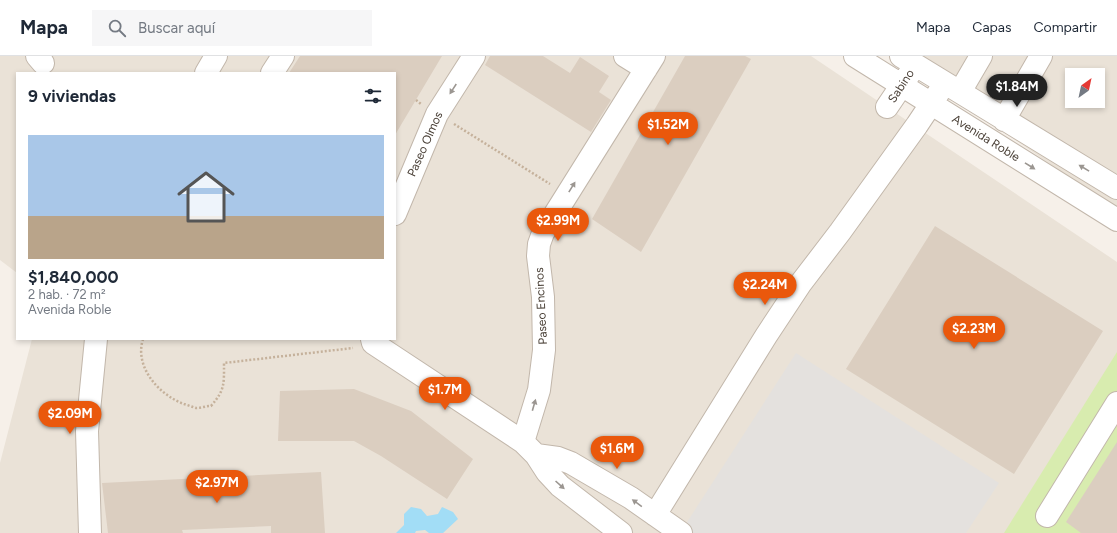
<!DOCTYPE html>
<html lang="es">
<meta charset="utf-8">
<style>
body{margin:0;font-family:Figtree,sans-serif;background:#f6f6f7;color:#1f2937;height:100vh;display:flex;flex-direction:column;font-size:15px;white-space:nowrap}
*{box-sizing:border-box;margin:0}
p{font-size:13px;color:#747a83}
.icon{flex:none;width:22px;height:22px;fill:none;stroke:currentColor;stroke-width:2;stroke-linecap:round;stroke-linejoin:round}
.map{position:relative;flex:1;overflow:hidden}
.drawer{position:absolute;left:16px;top:16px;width:380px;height:268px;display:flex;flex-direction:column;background:#fff;border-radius:0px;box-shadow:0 2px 6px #0003}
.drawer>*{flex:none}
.needle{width:26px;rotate:33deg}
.controls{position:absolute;left:1065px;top:12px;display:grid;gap:8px}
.controls a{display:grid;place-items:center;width:40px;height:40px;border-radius:0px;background:#fff;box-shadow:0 2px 6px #0003;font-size:20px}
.price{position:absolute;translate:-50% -34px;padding:0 9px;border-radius:14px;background:#ea580c;color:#fff;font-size:13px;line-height:26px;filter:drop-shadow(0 1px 2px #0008)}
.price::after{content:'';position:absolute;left:50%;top:24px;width:12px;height:9px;margin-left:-6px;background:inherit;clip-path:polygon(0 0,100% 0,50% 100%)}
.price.current{background:#222;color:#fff}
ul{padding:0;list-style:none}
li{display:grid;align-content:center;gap:8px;height:212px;padding:0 12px}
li+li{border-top:1px solid #e0e1e3}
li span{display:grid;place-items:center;height:124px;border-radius:0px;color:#555}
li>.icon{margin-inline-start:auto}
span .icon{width:72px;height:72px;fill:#fffc;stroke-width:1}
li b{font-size:17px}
h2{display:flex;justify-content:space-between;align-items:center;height:48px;padding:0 12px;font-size:17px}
header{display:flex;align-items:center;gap:24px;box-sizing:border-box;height:56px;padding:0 20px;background:#fff;border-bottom:1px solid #e0e1e3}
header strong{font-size:19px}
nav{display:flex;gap:22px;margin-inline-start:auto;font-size:14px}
.search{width:280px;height:36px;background:#f6f6f7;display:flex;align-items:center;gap:10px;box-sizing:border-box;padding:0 14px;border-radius:0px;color:#747a83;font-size:15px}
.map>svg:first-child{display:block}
.residential{fill:#eae2d7;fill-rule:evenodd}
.green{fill:#d8ecaf}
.parking{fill:#e4e1de}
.water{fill:#a2ddf6}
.building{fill:#dbcec0}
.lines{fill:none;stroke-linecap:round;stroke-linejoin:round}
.minor-casing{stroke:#c2b7ab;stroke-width:24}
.path{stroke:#c5b19b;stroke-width:2.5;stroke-dasharray:2 2;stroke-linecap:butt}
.minor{stroke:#fff;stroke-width:22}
.oneway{fill:#9b9691}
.labels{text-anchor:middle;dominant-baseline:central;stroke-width:3.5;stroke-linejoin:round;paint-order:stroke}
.street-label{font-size:12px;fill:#4a4037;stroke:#fff}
</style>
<header>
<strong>Mapa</strong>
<div class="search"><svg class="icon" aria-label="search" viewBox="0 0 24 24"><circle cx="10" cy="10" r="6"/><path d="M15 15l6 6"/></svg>Buscar aquí</div>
<nav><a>Mapa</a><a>Capas</a><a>Compartir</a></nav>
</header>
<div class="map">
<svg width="1117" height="477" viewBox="0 0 1117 477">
<rect width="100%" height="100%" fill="#f6f0e9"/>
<!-- residential -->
<path class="residential" d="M0 0H811L1117 206V477H0V407L32 283H395V17H17V217L0 204Z
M893 0H1117V154ZM1072 19H1098V45H1072Z"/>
<!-- green -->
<path class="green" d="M1117 296V477H1004Z"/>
<!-- parking -->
<path class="parking" d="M796 297 999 427 966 477H680Z"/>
<!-- water -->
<path class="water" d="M411 451 421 453 427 460 438 458 442 451 453 456 458 463 443 477H429L425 474 416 475 415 477H396L404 469V458Z"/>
<!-- building -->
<path class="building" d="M300 0H442L395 79V17H289Z
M490 0H543L570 17 580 1 609 20 599 36 611 44 591 76 485 9Z
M685 0H745L751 3 641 196 592 163Z
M935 170 1103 275 1014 418 846 313Z
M354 333 411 355 473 403 447 443 381 400 354 385H278L280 335Z
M1117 386V477H1081L1066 466Z
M321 416 325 477H271V470L182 474 183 477H108L102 427Z"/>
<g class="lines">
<!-- minor casing -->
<g class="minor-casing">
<path id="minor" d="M37 0 43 7
M625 0 646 13
M855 0 1117 164
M901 0 1117 132
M206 17 216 0
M272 17 283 0
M960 36 981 0
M887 51 910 17
M1004 64 1041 0
M395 158 437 58 474 0
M372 283 373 287 523 386 536 399 547 416 560 430 621 477
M523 386 539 334 544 294 543 241 538 200 539 188 543 177 654 0
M536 399 558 402 571 407 631 442 681 477
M655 459 766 280 801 227 840 176 917 69 945 27
M1047 460 1117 347
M90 477 87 375 96 283"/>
</g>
<!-- path -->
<path class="path" d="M416 44 421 48
M454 68 550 128
M143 283C134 311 159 339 184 348 188 349 192 351 196 352 201 352 206 350 211 350 225 334 224 328 224 307L353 292"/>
<!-- minor -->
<use href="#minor" class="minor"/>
</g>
<!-- one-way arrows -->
<defs><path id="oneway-solid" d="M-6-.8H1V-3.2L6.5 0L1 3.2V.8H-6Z"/></defs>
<g class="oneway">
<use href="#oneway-solid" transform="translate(453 33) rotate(123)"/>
<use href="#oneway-solid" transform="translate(1030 110) rotate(32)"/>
<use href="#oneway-solid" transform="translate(1084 112) rotate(-149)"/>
<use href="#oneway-solid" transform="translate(572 131) rotate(-58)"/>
<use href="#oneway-solid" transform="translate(534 349) rotate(-74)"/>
<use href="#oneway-solid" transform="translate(560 429) rotate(42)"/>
<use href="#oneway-solid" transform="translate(637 447) rotate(-144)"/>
</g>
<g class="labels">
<!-- street labels -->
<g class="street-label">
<text transform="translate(901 30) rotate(-57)">Sabino</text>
<text transform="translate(986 82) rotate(32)">Avenida Roble</text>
<text transform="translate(425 88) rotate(-66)">Paseo Olmos</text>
<text transform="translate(541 250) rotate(-93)">Paseo Encinos</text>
</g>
</g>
</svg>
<div class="controls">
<a><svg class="needle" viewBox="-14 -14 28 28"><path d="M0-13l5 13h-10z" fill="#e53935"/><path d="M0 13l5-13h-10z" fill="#747a83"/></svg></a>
</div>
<b class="price current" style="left:1017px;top:52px">$1.84M</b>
<b class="price" style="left:668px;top:90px">$1.52M</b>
<b class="price" style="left:558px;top:186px">$2.99M</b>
<b class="price" style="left:765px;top:250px">$2.24M</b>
<b class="price" style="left:974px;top:294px">$2.23M</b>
<b class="price" style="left:445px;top:355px">$1.7M</b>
<b class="price" style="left:70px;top:379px">$2.09M</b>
<b class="price" style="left:617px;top:414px">$1.6M</b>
<b class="price" style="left:217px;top:448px">$2.97M</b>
<section class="drawer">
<h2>9 viviendas<svg class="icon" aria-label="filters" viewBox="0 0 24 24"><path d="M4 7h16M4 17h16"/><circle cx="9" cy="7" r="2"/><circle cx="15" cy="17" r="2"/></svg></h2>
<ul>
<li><span style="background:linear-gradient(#a9c7e8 65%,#b9a48a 0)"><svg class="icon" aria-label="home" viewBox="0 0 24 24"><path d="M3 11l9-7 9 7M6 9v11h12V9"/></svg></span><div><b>$1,840,000</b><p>2 hab. · 72 m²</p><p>Avenida Roble</p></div></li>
</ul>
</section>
</div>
